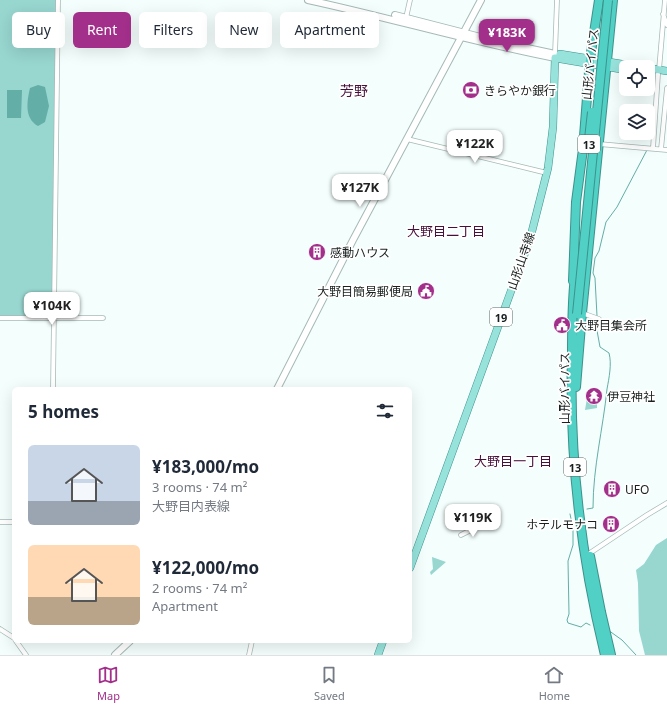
<!DOCTYPE html>
<meta charset="utf-8">
<style>
body{margin:0;font-family:"Noto Sans","Noto Sans JP",sans-serif;background:#f2f2f3;color:#1f2937;height:100vh;display:flex;flex-direction:column;font-size:15px;white-space:nowrap}
*{box-sizing:border-box;margin:0}
p{font-size:13px;color:#747a83}
.icon{flex:none;width:22px;height:22px;fill:none;stroke:currentColor;stroke-width:2;stroke-linecap:round;stroke-linejoin:round}
.map{position:relative;flex:1;overflow:hidden}
.sheet{position:absolute;left:12px;top:387px;width:400px;height:256px;display:flex;flex-direction:column;background:#fff;border-radius:6px;box-shadow:0 4px 16px #0002}
.sheet>*{flex:none}
.hud{position:absolute;left:12px;top:12px;width:400px;height:36px;display:flex;gap:8px}
.fabs{position:absolute;left:619px;top:60px;display:grid;gap:8px}
.fabs a{display:grid;place-items:center;width:36px;height:36px;border-radius:6px;background:#fff;box-shadow:0 4px 16px #0002;font-size:20px}
.price{position:absolute;translate:-50% -34px;padding:0 9px;border-radius:8px;background:#fff;color:#222;font-size:13px;line-height:26px;filter:drop-shadow(0 1px 2px #0008)}
.price::after{content:'';position:absolute;left:50%;top:24px;width:12px;height:9px;margin-left:-6px;background:inherit;clip-path:polygon(0 0,100% 0,50% 100%)}
.price.current{background:#a22f8a;color:#fff}
ul{padding:0;list-style:none}
li{display:flex;align-items:center;gap:12px;height:100px;padding:0 16px}
li span{display:grid;place-items:center;flex:none;width:112px;height:80px;border-radius:6px;color:#555}
li>.icon{margin-inline-start:auto}
span .icon{width:48px;height:48px;fill:#fffc;stroke-width:1}
li b{font-size:17px}
h2{display:flex;justify-content:space-between;align-items:center;height:48px;padding:0 16px;font-size:17px}
.pill{padding:0 14px;border-radius:6px;background:#fff;box-shadow:0 4px 16px #0002;font-size:14px;line-height:36px}
.pill.current{background:#a22f8a;color:#fff}
.dock{display:flex;justify-content:space-around;align-items:center;height:56px;border-top:1px solid #e0e1e3;background:#fff;font-size:11px;color:#747a83}
.dock a{display:grid;justify-items:center;gap:2px}
.dock .current{color:#a22f8a}
.map>svg:first-child{display:block}
.green{fill:#98d6d0}
.water{fill:#63aea7}
.lines{fill:none;stroke-linecap:round;stroke-linejoin:round}
.stream{stroke:#63aea7;stroke-width:1}
.street-casing{stroke:#a6b9b6;stroke-width:5.5}
.secondary-casing{stroke:#a6b9b6;stroke-width:8}
.primary-casing{stroke:#3d928b;stroke-width:8}
.highway-casing{stroke:#3d928b;stroke-width:10}
.street{stroke:#fff;stroke-width:4}
.secondary{stroke:#fff;stroke-width:6}
.primary{stroke:#97e3dc;stroke-width:7}
.highway{stroke:#51d0c5;stroke-width:8}
.highway-bridge-casing{stroke:#3d928b;stroke-width:10;stroke-linecap:butt}
.highway-bridge{stroke:#51d0c5;stroke-width:8}
.labels{text-anchor:middle;dominant-baseline:central;stroke-width:3.5;stroke-linejoin:round;paint-order:stroke}
.shield{fill:#fff;stroke:#5d6262;stroke-width:1}
.shield-label{font-size:11px;font-weight:bold;fill:#181f1e}
.street-label{font-size:12px;fill:#181f1e;stroke:#fff}
.poi-label{font-size:12px;fill:#181f1e;stroke:#fff;text-anchor:start}
.neighbourhood-label{font-size:13px;fill:#47103b;stroke:#fff}
.quarter-label{font-size:14px;fill:#47103b;stroke:#fff}
</style>
<div class="map">
<svg width="667" height="655" viewBox="0 0 667 655">
<rect width="100%" height="100%" fill="#f3fefd"/>
<!-- green -->
<path class="green" d="M0 0H58L54 318H0Z
M597 394V408L585 410 587 398 595 399Z
M667 538V655H645L639 631 638 583 636 570 644 564 656 545Z
M432 557 446 562 431 575 430 572 433 569Z"/>
<!-- water -->
<path class="water" d="M38 85 45 87 49 106 45 122 38 126C24 118 27 101 30 88Z
M7 90H22L21 118H7Z"/>
<g class="lines">
<!-- stream -->
<path class="stream" d="M597 316 595 278 593 273 595 258 599 251 606 222 617 207 647 150
M587 509 593 508C593 467 603 429 607 389 609 378 612 364 609 353L600 347 596 325 597 319
M570 514 573 528V545L568 561 569 614 567 620 568 623 581 627 586 623 590 625
M608 630 622 640 636 655"/>
<!-- street casing -->
<g class="street-casing">
<path id="street" d="M663 14 667 25
M406 18 410 0
M555 54 557 0
M659 70 665 0
M407 139 547 173
M599 144 667 150
M653 148 658 74
M661 149 667 88
M582 313 599 319
M0 318H103
M53 389 58 0
M0 522H14
M461 535 479 526
M590 553 647 515 667 503
M0 629 14 638
M16 641 26 655
M249 655 252 641"/>
</g>
<!-- secondary casing -->
<g class="secondary-casing">
<path id="secondary" d="M308 0C391 18 472 42 555 58
M395 15 500 42 555 54
M277 389 353 240 481 0
M115 655 130 641"/>
</g>
<!-- primary casing -->
<g class="primary-casing">
<path id="primary" d="M560 54 640 67
M648 68 667 71
M410 568 530 239 548 168 553 127 555 58 626 70
M378 655 383 641"/>
</g>
<!-- highway casing -->
<g class="highway-casing">
<path id="highway" d="M575 276C572 302 572 328 572 355 569 456 581 557 605 655
M573 281 576 202 583 149 590 59 599 0
M576 387 582 313 613 0
M590 556 601 612 611 655"/>
</g>
<!-- street -->
<use href="#street" class="street"/>
<!-- secondary -->
<use href="#secondary" class="secondary"/>
<!-- primary -->
<use href="#primary" class="primary"/>
<!-- highway -->
<use href="#highway" class="highway"/>
<!-- highway-bridge casing -->
<g class="highway-bridge-casing">
<path id="highway-bridge" d="M588 148 592 112
M577 314 608 0"/>
</g>
<!-- highway-bridge -->
<use href="#highway-bridge" class="highway-bridge"/>
</g>
<!-- icons -->
<defs>
<g id="bank-disc" transform="scale(0.9)"><circle r="9.5" fill="#a22f8a" stroke="#fff"/><path d="M-6-4H6V4H-6ZM0-2.3a2.3 2.3 0 1 0 0 4.6a2.3 2.3 0 1 0 0-4.6Z" fill="#fff"/></g>
<g id="building-disc" transform="scale(0.9)"><circle r="9.5" fill="#a22f8a" stroke="#fff"/><path d="M-4-6H4V6H1V3H-1V6H-4ZM-2.5-4.3h1.7v1.8h-1.7ZM.8-4.3h1.7v1.8H.8ZM-2.5-1h1.7V.8h-1.7ZM.8-1h1.7V.8H.8Z" fill="#fff"/></g>
<g id="civic-disc" transform="scale(0.9)"><circle r="9.5" fill="#a22f8a" stroke="#fff"/><path d="M-.6-6.5H3V-4.5H.6V-3L4-1V1h2V6H-6V1h2V-1L-.6-3ZM-1.2 2.5V6h2.4V2.5Z" fill="#fff"/></g>
<g id="temple-disc" transform="scale(0.9)"><circle r="9.5" fill="#a22f8a" stroke="#fff"/><path d="M0-6L5-2H3V0L6.5 2.5H4V6H1.5V3h-3V6H-4V2.5H-6.5L-3 0V-2H-5Z" fill="#fff"/></g>
</defs>
<g fill-rule="evenodd">
<use href="#bank-disc" x="471" y="90"/>
<use href="#building-disc" x="317" y="252"/>
<use href="#civic-disc" x="426" y="291"/>
<use href="#civic-disc" x="562" y="325"/>
<use href="#temple-disc" x="594" y="396"/>
<use href="#building-disc" x="612" y="489"/>
<use href="#building-disc" x="611" y="524"/>
</g>
<g class="labels">
<!-- shield labels -->
<g class="shield">
<rect x="578" y="135" width="22" height="18" rx="3"/>
<rect x="490" y="308" width="22" height="18" rx="3"/>
<rect x="564" y="458" width="22" height="18" rx="3"/>
</g>
<g class="shield-label">
<text x="589" y="144">13</text>
<text x="501" y="317">19</text>
<text x="575" y="467">13</text>
</g>
<!-- street labels -->
<g class="street-label">
<text transform="translate(590 64) rotate(-84)">山形バイパス</text>
<text transform="translate(521 261) rotate(-71)">山形山寺線</text>
<text transform="translate(564 388) rotate(-90)">山形バイパス</text>
</g>
<!-- poi labels -->
<g class="poi-label">
<text x="484" y="90">きらやか銀行</text>
<text x="330" y="252">感動ハウス</text>
<text x="413" y="291" text-anchor="end">大野目簡易郵便局</text>
<text x="575" y="325">大野目集会所</text>
<text x="607" y="396">伊豆神社</text>
<text x="625" y="489">UFO</text>
<text x="598" y="524" text-anchor="end">ホテルモナコ</text>
</g>
<!-- neighbourhood labels -->
<g class="neighbourhood-label">
<text x="446" y="231">大野目二丁目</text>
<text x="513" y="461">大野目一丁目</text>
</g>
<!-- quarter labels -->
<g class="quarter-label">
<text x="354" y="90">芳野</text>
</g>
</g>
</svg>
<div class="fabs">
<a><svg class="icon" aria-label="locate" viewBox="0 0 24 24"><circle cx="12" cy="12" r="6"/><path d="M12 2v4M12 18v4M2 12h4M18 12h4"/></svg></a>
<a><svg class="icon" aria-label="layers" viewBox="0 0 24 24"><path d="M12 4l9 5-9 5-9-5zM3 14l9 5 9-5"/></svg></a>
</div>
<b class="price current" style="left:507px;top:53px">¥183K</b>
<b class="price" style="left:475px;top:164px">¥122K</b>
<b class="price" style="left:360px;top:208px">¥127K</b>
<b class="price" style="left:52px;top:326px">¥104K</b>
<b class="price" style="left:473px;top:538px">¥119K</b>
<div class="hud">
<a class="pill">Buy</a>
<a class="pill current">Rent</a>
<a class="pill">Filters</a>
<a class="pill">New</a>
<a class="pill">Apartment</a>
</div>
<section class="sheet">
<h2>5 homes<svg class="icon" aria-label="filters" viewBox="0 0 24 24"><path d="M4 7h16M4 17h16"/><circle cx="9" cy="7" r="2"/><circle cx="15" cy="17" r="2"/></svg></h2>
<ul>
<li><span style="background:linear-gradient(#c9d6e8 70%,#9aa5b1 0)"><svg class="icon" aria-label="home" viewBox="0 0 24 24"><path d="M3 11l9-7 9 7M6 9v11h12V9"/></svg></span><div><b>¥183,000/mo</b><p>3 rooms · 74 m²</p><p>大野目内表線</p></div></li>
<li><span style="background:linear-gradient(#ffd9b3 65%,#b9a48a 0)"><svg class="icon" aria-label="home" viewBox="0 0 24 24"><path d="M3 11l9-7 9 7M6 9v11h12V9"/></svg></span><div><b>¥122,000/mo</b><p>2 rooms · 74 m²</p><p>Apartment</p></div></li>
</ul>
</section>
</div>
<nav class="dock">
<a class="current"><svg class="icon" aria-label="map" viewBox="0 0 24 24"><path d="M3 6l6-2 6 2 6-2v14l-6 2-6-2-6 2zM9 4v14M15 6v14"/></svg>Map</a>
<a><svg class="icon" aria-label="saved" viewBox="0 0 24 24"><path d="M7 4h10v16l-5-4-5 4z"/></svg>Saved</a>
<a><svg class="icon" aria-label="home" viewBox="0 0 24 24"><path d="M3 11l9-7 9 7M6 9v11h12V9"/></svg>Home</a>
</nav>
